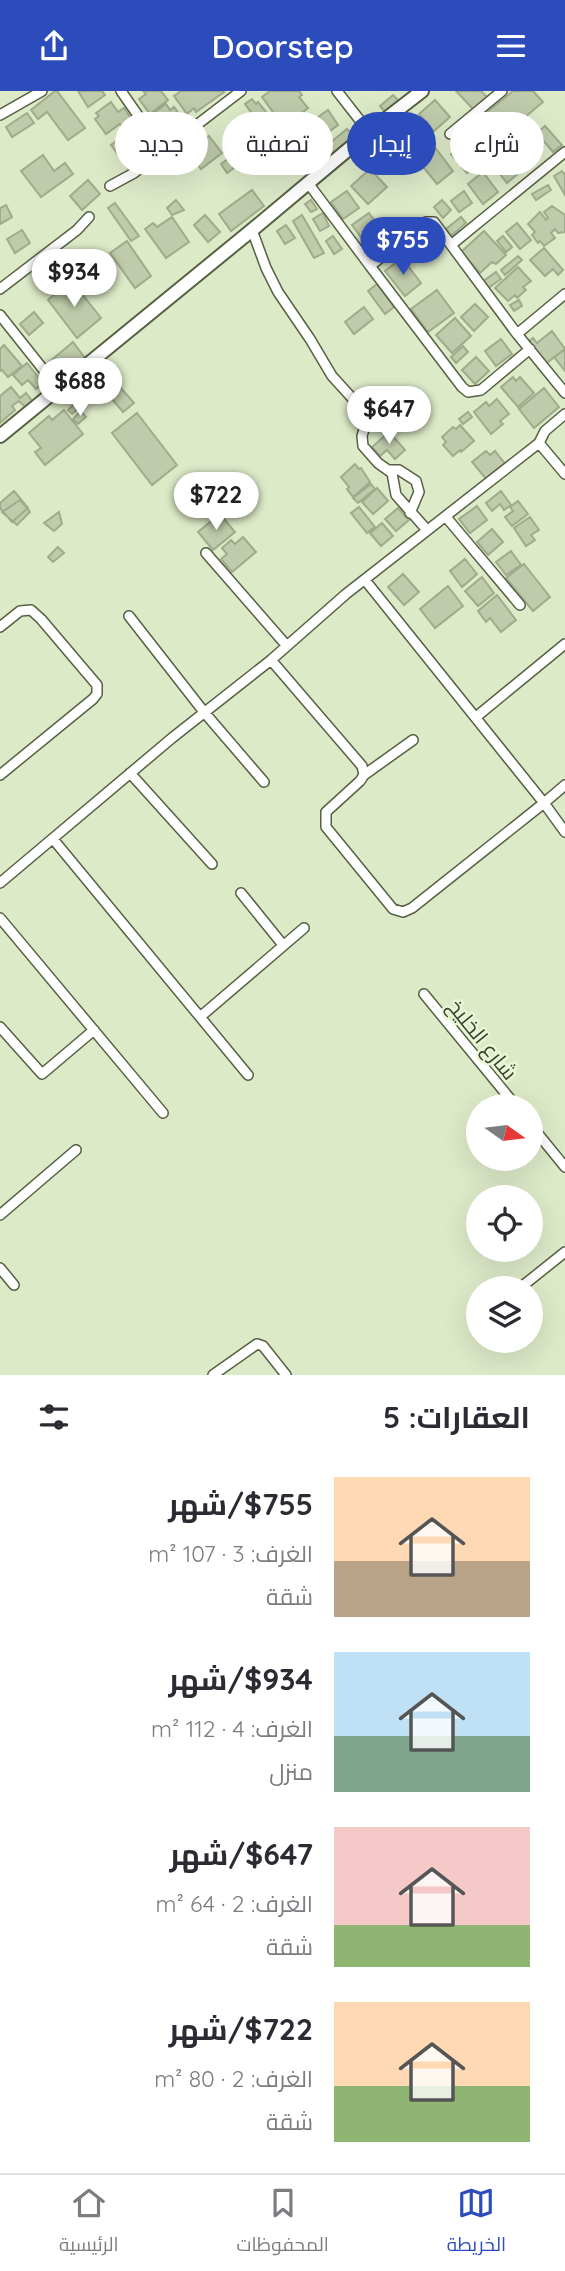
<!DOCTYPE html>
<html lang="ar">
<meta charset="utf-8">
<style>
body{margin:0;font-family:Quicksand,Cairo,sans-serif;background:#f7f7f7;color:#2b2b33;direction:rtl;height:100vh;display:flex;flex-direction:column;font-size:26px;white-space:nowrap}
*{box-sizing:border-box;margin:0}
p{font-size:23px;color:#7c7c81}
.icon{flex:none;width:38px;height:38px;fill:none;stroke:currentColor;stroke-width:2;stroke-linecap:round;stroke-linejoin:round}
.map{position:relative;height:1284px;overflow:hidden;direction:ltr}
.sheet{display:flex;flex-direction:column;background:#fff;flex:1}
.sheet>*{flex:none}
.banner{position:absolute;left:21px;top:21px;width:523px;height:63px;direction:rtl;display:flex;gap:14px}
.needle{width:46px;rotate:104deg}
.buttons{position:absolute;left:466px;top:1003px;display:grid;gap:14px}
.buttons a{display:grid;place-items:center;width:77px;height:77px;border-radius:50%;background:#fff;box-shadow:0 7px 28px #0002;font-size:35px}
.price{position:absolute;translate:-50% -60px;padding:0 16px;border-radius:24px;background:#fff;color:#222;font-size:23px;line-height:46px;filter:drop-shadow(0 2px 4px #0008)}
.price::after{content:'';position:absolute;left:50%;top:42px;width:21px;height:16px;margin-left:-10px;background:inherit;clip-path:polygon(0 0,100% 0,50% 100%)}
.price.selected{background:#2c4cbc;color:#fff}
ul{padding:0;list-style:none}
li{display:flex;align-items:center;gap:21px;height:175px;padding:0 35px}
li span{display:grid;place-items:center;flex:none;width:196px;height:140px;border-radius:0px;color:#555}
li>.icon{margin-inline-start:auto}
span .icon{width:84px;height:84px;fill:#fffc;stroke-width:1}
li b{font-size:30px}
h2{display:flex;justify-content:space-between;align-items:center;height:84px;padding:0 35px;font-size:30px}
.pill{padding:0 24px;border-radius:32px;background:#fff;box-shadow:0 7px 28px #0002;font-size:24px;line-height:63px}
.pill.selected{background:#2c4cbc;color:#fff}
header{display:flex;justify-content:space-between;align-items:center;height:91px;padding:0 35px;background:#2c4cbc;color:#fff;font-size:32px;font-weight:600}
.menu{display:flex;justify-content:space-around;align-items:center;height:98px;border-top:2px solid #e1e1e2;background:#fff;font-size:19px;color:#7c7c81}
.menu a{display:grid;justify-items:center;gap:4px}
.menu .selected{color:#2c4cbc}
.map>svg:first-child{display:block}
.building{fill:#bfcbaa;stroke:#9fab8b;stroke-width:2}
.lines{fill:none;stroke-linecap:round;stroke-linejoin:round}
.street-casing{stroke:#566043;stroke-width:12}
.secondary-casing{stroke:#566043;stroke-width:16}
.street{stroke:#fff;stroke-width:9}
.secondary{stroke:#fff;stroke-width:12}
.labels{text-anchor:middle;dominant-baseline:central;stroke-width:5;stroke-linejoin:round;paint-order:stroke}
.street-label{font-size:21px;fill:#393e31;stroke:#eaf7d5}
</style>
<header><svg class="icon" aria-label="menu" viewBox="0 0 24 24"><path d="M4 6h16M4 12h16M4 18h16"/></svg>Doorstep<svg class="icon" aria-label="share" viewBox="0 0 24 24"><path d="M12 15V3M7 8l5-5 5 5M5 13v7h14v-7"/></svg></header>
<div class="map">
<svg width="565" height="1284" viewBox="0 0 565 1284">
<rect width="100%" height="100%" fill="#ddeac8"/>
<!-- building -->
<path class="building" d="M55 0H57L85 37 68 49 47 21 38 28 31 19Z
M78 0H102L105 4 88 16Z
M143 0H161L168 9 150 23 139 8 146 3Z
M181 0H223L224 1 196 21 194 17 187 23 174 5Z
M270 0H299L302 4 299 6 308 17 284 36 262 6Z
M456 0H481L487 6 474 19Z
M513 0H533L543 11 505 43 487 21Z
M393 4 399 10 386 22 380 15Z
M252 8 256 13 258 11 266 21 256 28 245 13Z
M435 9 450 26 434 40 419 23Z
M111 11 118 21 124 17 132 29 122 36 120 33 106 43 95 28 99 25 96 22Z
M166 13 170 19 174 16 188 35 167 50 149 25Z
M328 19 338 34 326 43 321 35 316 39 311 31Z
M27 22 34 32 12 46 6 36Z
M302 26 315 41 298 54 286 39Z
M485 29 496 48 480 61 467 44Z
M545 35 562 54 553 61 537 42Z
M133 38 152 63 130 80 111 54Z
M347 38 354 46 332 64 325 56Z
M526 38 543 56 527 70 511 51Z
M424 42 453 80 437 93 415 66 421 60 413 50Z
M209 45 222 62 201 78 188 61Z
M279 51 290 64 271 79 261 66Z
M464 52 480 72 467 82 451 63Z
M502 57 520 81 507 92 488 68Z
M312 58 322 70 306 83 296 70Z
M43 64 54 80 65 72 73 83 41 106 21 80Z
M228 68 234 77 227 82 221 73Z
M370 78 387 96 368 113 351 95Z
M562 80 565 84V104L554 85Z
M483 81 498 101 483 113 468 93Z
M88 89 100 103 82 119 70 105Z
M548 94 551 99 536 109 532 103Z
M252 99 264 115 231 140 219 123Z
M347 100 359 117 343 128 331 111Z
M464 100 472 112 459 121 451 110Z
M176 109 184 119 172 124 167 117Z
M311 109 317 118 311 121 305 113Z
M442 109 451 119 443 127 434 116Z
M115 112 139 145 131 150 108 117Z
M6 114 12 126 0 133V117Z
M552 115 565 124V141L558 142 555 138 551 142 555 147 544 155 540 150 538 152 532 144 535 141 528 133 540 121 546 129 548 127 544 121Z
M323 122 329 135 320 140 313 128Z
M369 122 389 149 372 161 352 134Z
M205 124 220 141 208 151 194 134Z
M302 124 324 162 314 167 293 130Z
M172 126 189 151 166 167 145 138 153 132 157 136Z
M461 126 466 132 451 145 446 138Z
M517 132 531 149 520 158 506 141Z
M286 134 295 147 285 153 277 140Z
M22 139 30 152 15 162 7 148Z
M484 140 506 164 496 173 492 171 480 182 461 161Z
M333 145 342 158 334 163 326 150Z
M503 145 512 156 506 161 497 150Z
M127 150 151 185 135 197 110 162Z
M544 157 563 179 558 184 553 178 545 185 530 169Z
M518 165 522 169 505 184 501 179Z
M402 167 421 192 405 205 385 180Z
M518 176 531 190 523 196 526 199 517 207 515 204 508 210 495 197Z
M496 181 501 188 487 198 482 191Z
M71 189 101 227 77 247 48 209Z
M377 193 394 216 385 223 368 200Z
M437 199 454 222 428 241 411 218Z
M519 209 522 215 514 220 510 214Z
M475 213 488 226 474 240 461 226Z
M364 216 373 228 354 243 345 231Z
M34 221 43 232 29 244 20 233Z
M455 227 471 245 452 262 436 244Z
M552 240 565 258 544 274 528 251 533 247 537 252Z
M501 248 512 263 496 275 485 260Z
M73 251 85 267 61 287 48 272Z
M4 254 22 275 8 286 2 279 0 280V258Z
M463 255 468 261 456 272 451 266Z
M565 258V280L554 266Z
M476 266 489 280 475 293 462 279Z
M27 272 43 292 36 298 28 289 22 294 13 284Z
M104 278 134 312 123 321 94 287Z
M513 286 516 290 520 286 534 302 518 316 501 296Z
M11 296 20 307 26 302 33 311 26 317 19 310 12 315 15 319 0 332V305Z
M544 297 559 316 534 337 519 318Z
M497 308 509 323 500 330 503 333 491 343 474 321 486 311 489 315Z
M76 311 80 316 72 323 68 319Z
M64 319 83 343 45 374 35 361 41 357 29 342 49 325 52 329Z
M81 320 86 326 78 333 73 328Z
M468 321 472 326 463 333 459 328Z
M137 322 177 374 152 394 112 342Z
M460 334 474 350 461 361 460 359 453 365 443 354 446 351 442 346 453 336 456 338Z
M389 341 405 359 395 368 387 359 380 365 372 356Z
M486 360 490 364 495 360 506 374 487 389 472 371Z
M355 373 359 378 361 377 370 391 353 406 347 398 349 396 341 386Z
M371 393 375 398 358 412 353 407Z
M377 397 388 410 373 423 362 411Z
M14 400 28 417 12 431 0 417V412Z
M501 400 511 414 504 419 500 413 492 420 486 412Z
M20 409 30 421 17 434 2 421Z
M518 410 528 423 512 435 505 426 513 420 510 416Z
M477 415 487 429 470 442 459 428Z
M359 416 375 436 367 442 351 422Z
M398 417 409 429 396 440 385 428Z
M59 421 62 433 54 440 44 432Z
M220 423 235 441 213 459 198 441Z
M530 426 539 439 531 444 535 449 526 455 514 437Z
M382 432 393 445 381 455 370 442Z
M492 438 503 451 488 464 477 451Z
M243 446 256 461 232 481 221 468 227 463 222 457 231 449 235 453Z
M58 456 64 462 53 471 48 466Z
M511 460 521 474 506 484 496 471Z
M465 468 477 483 462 496 450 480Z
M524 473 550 506 533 520 506 487Z
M403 483 419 501 404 514 388 496Z
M482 486 494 502 478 515 465 500Z
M448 495 463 515 435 537 420 518Z
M497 504 516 529 501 541 490 527 486 531 478 520Z"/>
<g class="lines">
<!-- street casing -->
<g class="street-casing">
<path id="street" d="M121 0 162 59
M337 0 369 41
M0 24 42 0
M450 43 502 0
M565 61 451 154 517 243 565 302
M308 92 370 175
M110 95 134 82 241 0
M252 139 266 177 278 201 310 248 332 285 362 318 365 335 362 345 363 355 378 372 392 382 396 404 427 439
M451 154 434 131H426L370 175 462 296 468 301 481 299 530 258
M0 198 77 139 89 126
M0 224 58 297
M517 243 565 203
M539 352 565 383
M389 379H399L416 390 419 401 410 422
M446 426 520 514
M206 462 287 555
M129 525 204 621 264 691
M0 536 20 520 31 519 41 528 97 594V603L93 608 0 684
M271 569 362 675 364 684 360 690 326 721V736L393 818 403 821 412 817 544 712 365 489
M476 626 565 553
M130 682 212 773
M364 684 413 649
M565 694 544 712 565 741
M53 748 248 984
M0 792 172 647 271 569 346 503 539 352 545 340 565 323
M241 802 283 854
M0 827 163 1022
M424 903 516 1015
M200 926 304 837
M0 936 42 983 94 939
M530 1033 565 1076
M0 1124 76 1059
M0 1177 14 1194
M520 1197 565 1161
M213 1284 257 1253 263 1255 286 1284"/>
</g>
<!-- secondary casing -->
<g class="secondary-casing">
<path id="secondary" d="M0 345 252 139 369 41 422 0"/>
</g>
<!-- street -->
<use href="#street" class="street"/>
<!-- secondary -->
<use href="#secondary" class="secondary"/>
</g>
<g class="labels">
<!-- street labels -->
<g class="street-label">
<text transform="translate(483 948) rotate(51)">شارع الخليخ</text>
</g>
</g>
</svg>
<div class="buttons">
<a><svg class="needle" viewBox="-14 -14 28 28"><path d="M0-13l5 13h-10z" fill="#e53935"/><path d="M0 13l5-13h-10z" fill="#7c7c81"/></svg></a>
<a><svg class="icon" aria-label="locate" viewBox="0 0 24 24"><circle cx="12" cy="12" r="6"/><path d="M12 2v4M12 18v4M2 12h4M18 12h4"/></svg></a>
<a><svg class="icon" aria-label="layers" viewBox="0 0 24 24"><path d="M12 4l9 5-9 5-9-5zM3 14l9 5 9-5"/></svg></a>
</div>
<b class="price selected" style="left:403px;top:186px">$755</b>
<b class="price" style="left:74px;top:218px">$934</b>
<b class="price" style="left:80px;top:327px">$688</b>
<b class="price" style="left:389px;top:355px">$647</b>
<b class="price" style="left:216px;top:441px">$722</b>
<div class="banner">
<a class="pill">شراء</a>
<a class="pill selected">إيجار</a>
<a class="pill">تصفية</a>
<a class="pill">جديد</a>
</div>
</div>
<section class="sheet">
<h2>العقارات: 5<svg class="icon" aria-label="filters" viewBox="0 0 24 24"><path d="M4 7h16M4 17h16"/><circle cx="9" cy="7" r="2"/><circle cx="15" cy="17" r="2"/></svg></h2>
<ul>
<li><span style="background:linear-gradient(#ffd9b3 60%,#b9a48a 0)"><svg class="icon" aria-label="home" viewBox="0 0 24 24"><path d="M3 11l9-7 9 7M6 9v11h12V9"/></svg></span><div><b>$755/شهر</b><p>الغرف: 3 · 107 m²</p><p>شقة</p></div></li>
<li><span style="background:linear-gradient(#bfe0f5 60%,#7fa58c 0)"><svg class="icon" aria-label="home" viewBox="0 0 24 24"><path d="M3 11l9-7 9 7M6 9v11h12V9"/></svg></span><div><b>$934/شهر</b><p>الغرف: 4 · 112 m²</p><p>منزل</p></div></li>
<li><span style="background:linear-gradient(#f6c9c9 70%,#8fb573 0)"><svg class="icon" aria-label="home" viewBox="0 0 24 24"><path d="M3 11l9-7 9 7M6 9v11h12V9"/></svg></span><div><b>$647/شهر</b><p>الغرف: 2 · 64 m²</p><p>شقة</p></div></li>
<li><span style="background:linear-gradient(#ffd9b3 60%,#8fb573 0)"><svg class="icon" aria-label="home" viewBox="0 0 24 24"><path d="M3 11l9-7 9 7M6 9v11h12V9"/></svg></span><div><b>$722/شهر</b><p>الغرف: 2 · 80 m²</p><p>شقة</p></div></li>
</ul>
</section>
<nav class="menu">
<a class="selected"><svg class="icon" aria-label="map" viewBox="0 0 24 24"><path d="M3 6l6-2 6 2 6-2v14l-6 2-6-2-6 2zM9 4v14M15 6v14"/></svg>الخريطة</a>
<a><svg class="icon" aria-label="saved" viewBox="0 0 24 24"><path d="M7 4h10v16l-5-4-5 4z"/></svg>المحفوظات</a>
<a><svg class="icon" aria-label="home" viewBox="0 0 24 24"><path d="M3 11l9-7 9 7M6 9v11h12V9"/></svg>الرئيسية</a>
</nav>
